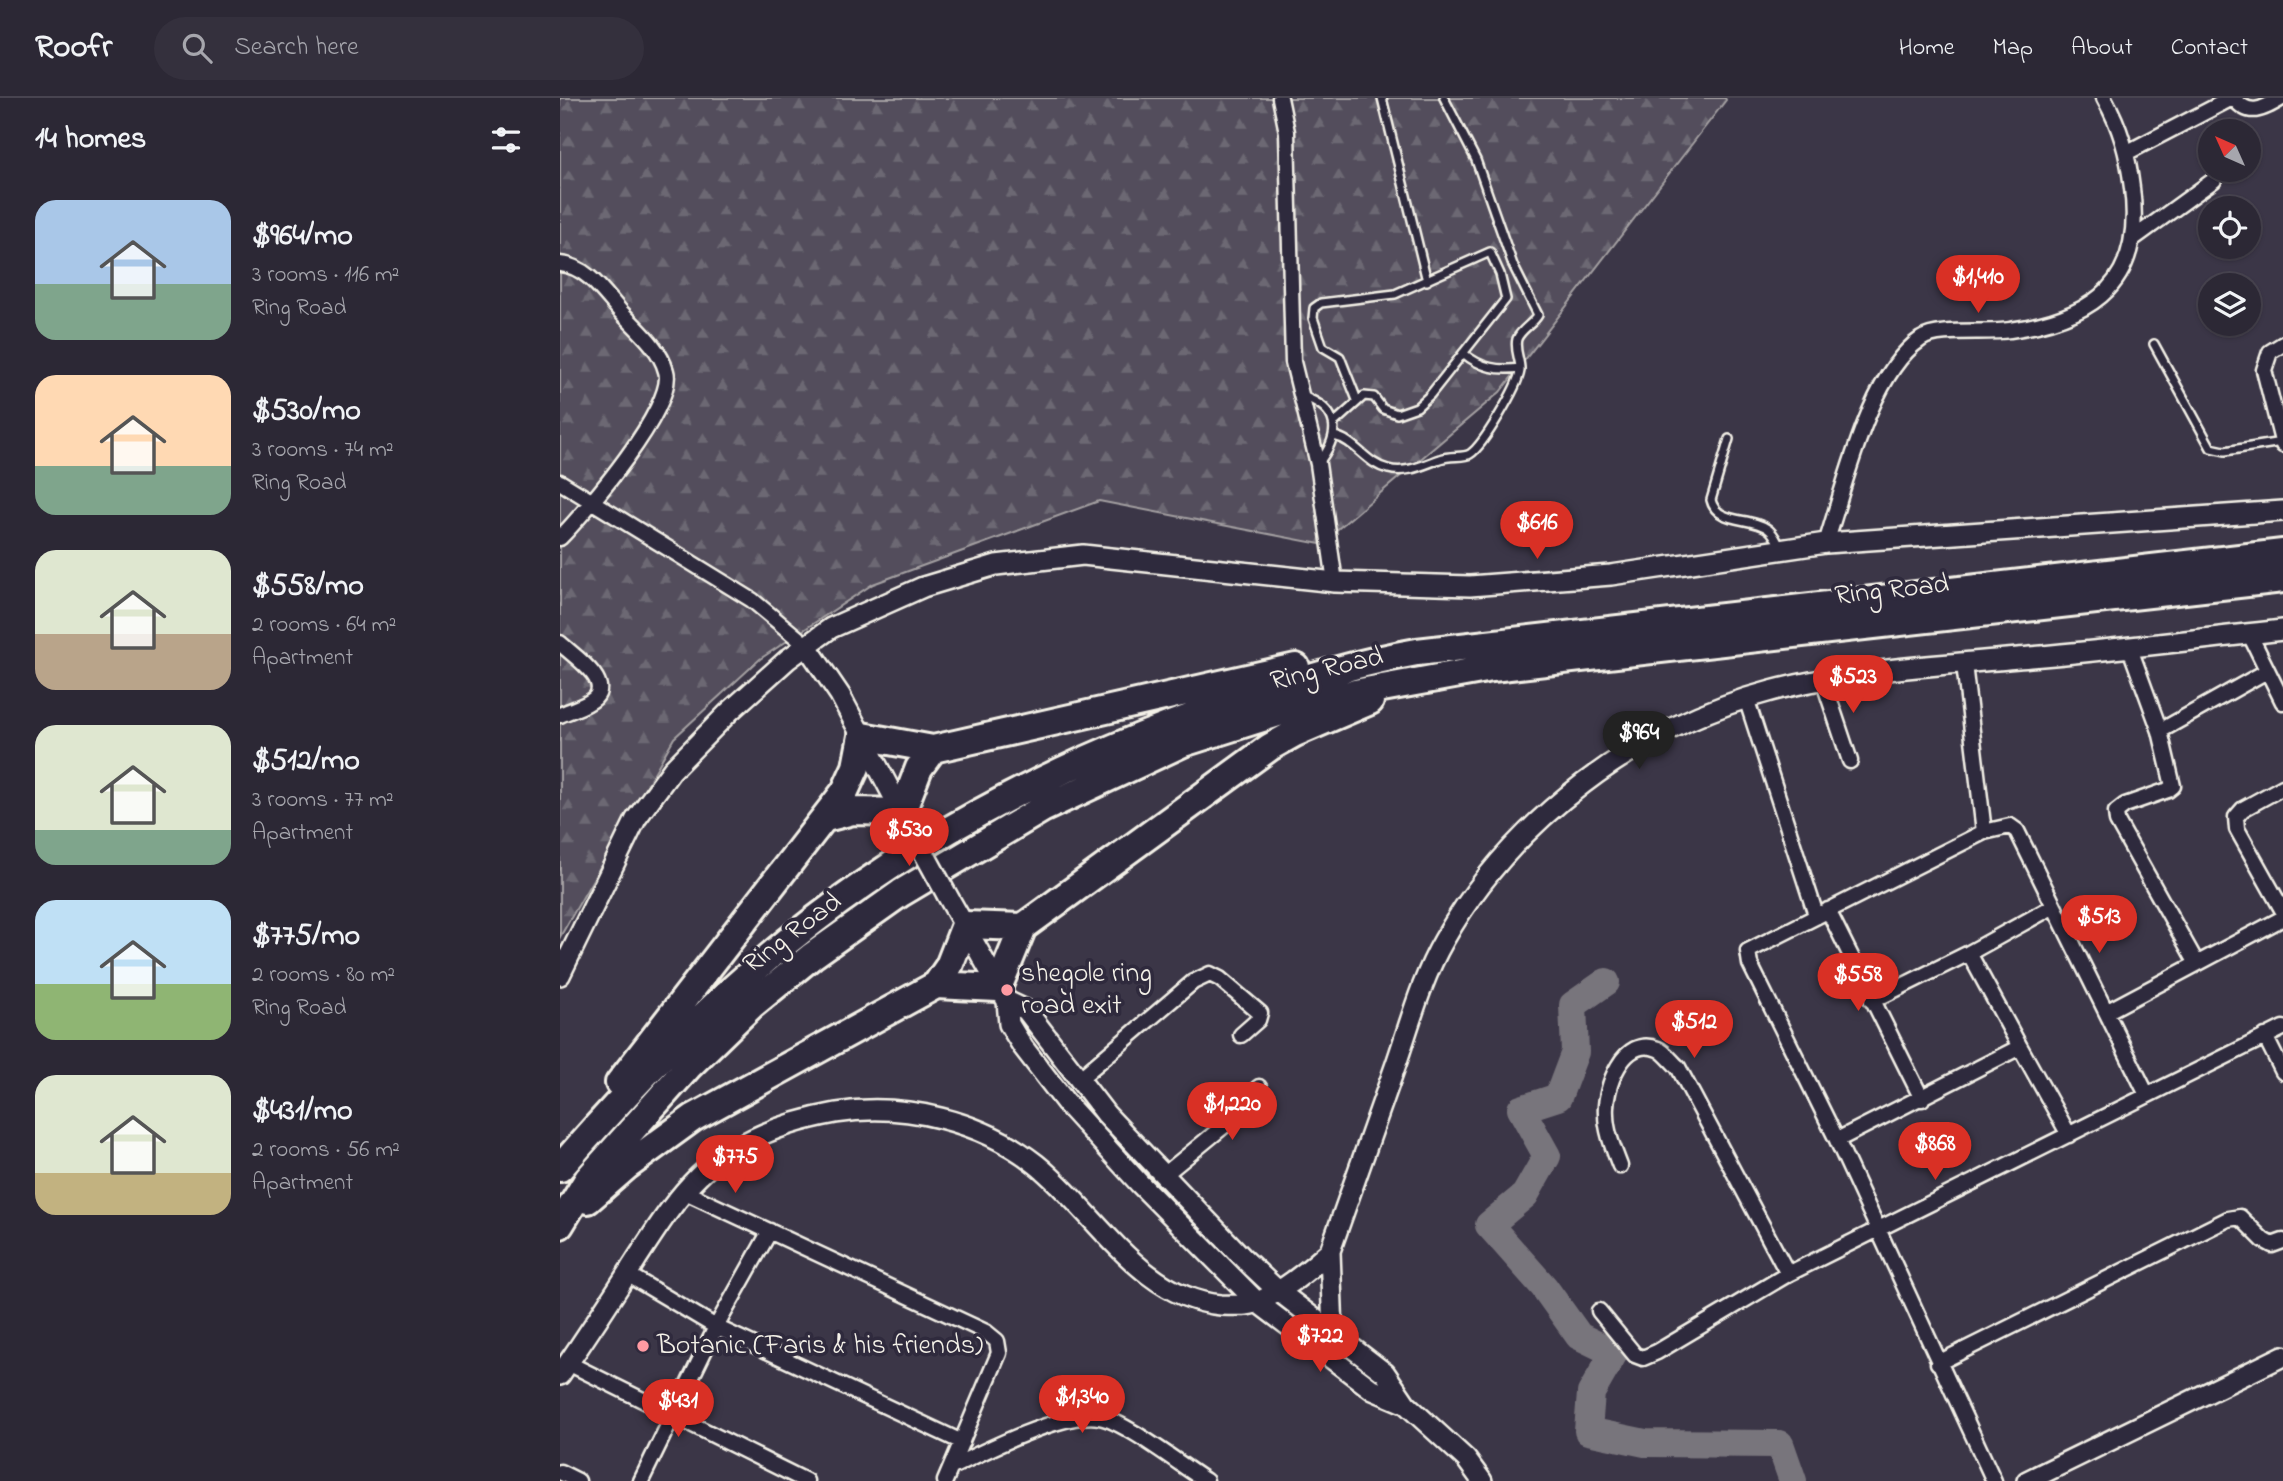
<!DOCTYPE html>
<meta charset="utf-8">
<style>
body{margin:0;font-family:"Indie Flower",sans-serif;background:#34303d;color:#f1f3f6;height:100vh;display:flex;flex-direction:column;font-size:26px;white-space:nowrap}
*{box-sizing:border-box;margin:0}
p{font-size:23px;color:#a6a6ad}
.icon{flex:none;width:38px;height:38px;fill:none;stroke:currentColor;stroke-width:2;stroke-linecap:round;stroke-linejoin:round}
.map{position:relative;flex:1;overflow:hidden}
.sheet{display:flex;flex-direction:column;background:#2c2835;width:560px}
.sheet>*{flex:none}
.needle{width:46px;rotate:315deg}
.buttons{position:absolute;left:1638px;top:21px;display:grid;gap:14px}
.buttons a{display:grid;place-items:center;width:63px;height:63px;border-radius:50%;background:#2c2835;box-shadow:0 2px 5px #0004,0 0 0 2px #484450;font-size:35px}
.price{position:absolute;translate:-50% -60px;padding:0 16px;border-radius:24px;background:#d93025;color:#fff;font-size:23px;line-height:46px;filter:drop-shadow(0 2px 4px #0008)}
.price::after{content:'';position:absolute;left:50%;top:42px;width:21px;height:16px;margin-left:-10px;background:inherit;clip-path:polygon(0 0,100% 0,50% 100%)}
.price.active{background:#222;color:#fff}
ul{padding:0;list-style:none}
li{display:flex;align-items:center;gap:21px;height:175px;padding:0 35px}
li span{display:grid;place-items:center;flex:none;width:196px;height:140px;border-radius:21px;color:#555}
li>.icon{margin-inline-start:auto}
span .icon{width:84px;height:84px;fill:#fffc;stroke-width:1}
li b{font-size:30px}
h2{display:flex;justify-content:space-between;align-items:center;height:84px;padding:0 35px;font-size:30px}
header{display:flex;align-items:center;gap:42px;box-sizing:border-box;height:98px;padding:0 35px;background:#2c2835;border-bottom:2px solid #484450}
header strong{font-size:33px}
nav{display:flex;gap:38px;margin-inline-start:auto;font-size:24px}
.search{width:490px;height:63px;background:#34303d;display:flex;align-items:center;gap:18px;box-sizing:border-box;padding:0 24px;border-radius:38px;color:#a6a6ad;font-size:26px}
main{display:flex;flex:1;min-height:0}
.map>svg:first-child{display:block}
.forest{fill:url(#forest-firs);stroke:#a4a0a2;stroke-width:2}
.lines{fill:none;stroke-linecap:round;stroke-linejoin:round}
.river{stroke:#78747b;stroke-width:28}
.lane-casing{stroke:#f4f1e8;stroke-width:12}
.street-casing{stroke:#f4f1e8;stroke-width:19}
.secondary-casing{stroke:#f4f1e8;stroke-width:24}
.highway-casing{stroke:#f4f1e8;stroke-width:32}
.lane{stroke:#2f2a3d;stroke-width:7}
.street{stroke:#2f2a3d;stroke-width:14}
.secondary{stroke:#2f2a3d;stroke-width:19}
.highway{stroke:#2f2a3d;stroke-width:26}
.secondary-bridge-casing{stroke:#f4f1e8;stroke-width:24;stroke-linecap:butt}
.secondary-bridge{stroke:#2f2a3d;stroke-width:19}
.poi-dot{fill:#ff9aa2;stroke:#2f2a3d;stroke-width:2.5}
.labels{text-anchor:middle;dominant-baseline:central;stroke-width:7;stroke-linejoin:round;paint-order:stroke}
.street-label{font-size:28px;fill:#f4f1e8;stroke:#2f2a3d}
.poi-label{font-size:28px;fill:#f4f1e8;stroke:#2f2a3d;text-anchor:start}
</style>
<header>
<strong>Roofr</strong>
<div class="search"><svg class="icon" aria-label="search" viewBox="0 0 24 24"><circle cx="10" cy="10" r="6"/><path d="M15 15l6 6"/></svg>Search here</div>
<nav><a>Home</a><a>Map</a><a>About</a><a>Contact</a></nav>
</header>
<main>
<section class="sheet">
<h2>14 homes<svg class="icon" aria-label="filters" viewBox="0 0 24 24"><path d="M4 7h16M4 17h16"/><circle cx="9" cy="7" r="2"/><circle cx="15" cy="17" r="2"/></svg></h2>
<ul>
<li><span style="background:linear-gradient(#a9c7e8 60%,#7fa58c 0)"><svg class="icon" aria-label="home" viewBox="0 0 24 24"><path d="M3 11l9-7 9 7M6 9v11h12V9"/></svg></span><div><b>$964/mo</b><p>3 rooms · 116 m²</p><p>Ring Road</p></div></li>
<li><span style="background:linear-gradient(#ffd9b3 65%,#7fa58c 0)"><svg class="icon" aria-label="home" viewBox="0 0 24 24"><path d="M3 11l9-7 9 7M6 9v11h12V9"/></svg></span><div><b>$530/mo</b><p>3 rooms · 74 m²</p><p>Ring Road</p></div></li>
<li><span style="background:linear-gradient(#dfe7d0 60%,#b9a48a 0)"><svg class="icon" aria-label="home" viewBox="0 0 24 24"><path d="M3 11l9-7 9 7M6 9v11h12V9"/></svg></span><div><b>$558/mo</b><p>2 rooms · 64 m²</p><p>Apartment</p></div></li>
<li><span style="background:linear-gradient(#dfe7d0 75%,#7fa58c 0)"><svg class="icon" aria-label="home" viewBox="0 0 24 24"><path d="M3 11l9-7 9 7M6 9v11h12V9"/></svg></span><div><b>$512/mo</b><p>3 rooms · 77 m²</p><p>Apartment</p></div></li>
<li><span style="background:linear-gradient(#bfe0f5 60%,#8fb573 0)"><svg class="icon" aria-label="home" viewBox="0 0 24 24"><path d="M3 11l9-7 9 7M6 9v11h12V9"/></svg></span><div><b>$775/mo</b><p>2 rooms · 80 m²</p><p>Ring Road</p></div></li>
<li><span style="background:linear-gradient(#dfe7d0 70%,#c2b280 0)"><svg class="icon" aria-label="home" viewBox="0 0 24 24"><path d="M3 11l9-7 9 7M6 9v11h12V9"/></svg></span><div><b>$431/mo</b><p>2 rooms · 56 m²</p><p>Apartment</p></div></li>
</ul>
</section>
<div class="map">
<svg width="1723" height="1383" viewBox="0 0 1723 1383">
<defs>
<pattern id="forest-firs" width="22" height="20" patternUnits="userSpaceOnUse" patternTransform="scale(1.75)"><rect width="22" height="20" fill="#534e5c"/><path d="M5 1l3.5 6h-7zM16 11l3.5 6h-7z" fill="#6c6873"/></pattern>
</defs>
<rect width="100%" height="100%" fill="#3b3647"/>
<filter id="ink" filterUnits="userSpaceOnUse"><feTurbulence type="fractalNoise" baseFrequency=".0143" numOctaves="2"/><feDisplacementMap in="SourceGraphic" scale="14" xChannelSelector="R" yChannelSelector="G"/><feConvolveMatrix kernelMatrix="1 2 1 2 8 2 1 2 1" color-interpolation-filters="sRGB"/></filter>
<g filter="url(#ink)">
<!-- forest -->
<path class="forest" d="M0 0H1165L1166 2 940 294 760 446 539 403 313 486 200 561 114 640 0 839Z"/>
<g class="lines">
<!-- river -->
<path class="river" d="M1046 884 1013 907 1015 954 998 999 961 1011 987 1058 965 1097 929 1127 984 1189 1019 1238 1054 1255 1031 1295 1028 1333 1085 1345 1220 1346 1233 1383"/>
<!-- lane casing -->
<g class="lane-casing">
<path id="lane" d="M822 0 867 183
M1594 246 1651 350 1665 353 1722 344
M903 255C921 270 938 273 960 270
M742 298C780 311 782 335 758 366
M774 325 804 298 814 299 823 311 837 316 857 309 870 297 946 201 940 176 930 154 835 196 761 205 754 210 753 220 763 249 780 259 797 302
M774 338C795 342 806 366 828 371 846 376 863 367 880 361 890 357 904 360 910 356 923 348 958 288 960 273 961 263 954 252 957 241 961 231 973 226 978 217L953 167 916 62 884 0
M1169 341 1151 402C1157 427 1191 418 1208 431 1214 435 1217 443 1221 450"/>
</g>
<!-- street casing -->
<g class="street-casing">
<path id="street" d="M720 0 727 34 733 264 758 366 775 484
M1674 0C1689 20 1703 11 1722 0
M1568 54 1672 0
M1574 140 1654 82
M0 166C27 168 44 195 61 214 77 231 100 250 106 273 117 308 25 414 0 440
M1723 246 1710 254 1704 272 1723 347
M0 384 192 502 246 547
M1266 445C1285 388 1309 276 1361 241 1378 229 1427 236 1450 232 1536 220 1584 183 1572 90 1568 57 1561 30 1544 0
M1689 535 1723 604
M0 545C11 556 52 582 35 600 27 608 10 612 0 617
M1569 548 1600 633
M1404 566 1424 734
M1263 582 1290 663
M1186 600 1256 817
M1723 689 1683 711 1676 719 1677 731 1723 813
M1268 812 1362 1001
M1636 864 1557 723 1556 714 1565 707 1608 692 1613 688 1600 633 1707 573
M1312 903 1409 855
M1548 913 1723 820
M1705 938 1723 974
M1460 949 1509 1037
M518 982 633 884 650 876 660 881 700 915 698 922 681 937
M667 1020 699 989
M1277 1042 1460 949 1409 855 1494 808
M1060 1068C1054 1052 1046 1034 1046 1016 1044 991 1063 936 1098 951 1105 954 1112 964 1118 969L1228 1176
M604 1077 665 1027 667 1020 646 995
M125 1094 426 1234 437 1243 439 1255 385 1383
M67 1176 156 1229 402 1344
M1039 1213 1075 1257 1083 1260 1097 1254 1228 1176 1723 930
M8 1265 246 1383
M1378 1265 1668 1121 1680 1119 1703 1142 1712 1147 1723 1143
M392 1369C424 1353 504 1313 539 1319 563 1322 622 1368 646 1383
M0 1374 18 1383
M81 1383 156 1229 210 1133
M1434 1383 1277 1042 1190 866 1188 853 1424 734 1450 728 1457 733 1587 997"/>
</g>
<!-- secondary casing -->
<g class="secondary-casing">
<path id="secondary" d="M246 547 280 597 346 722
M387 797 447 903 449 926 463 949 507 1006 579 1085 697 1204 813 1292 846 1306
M0 877 76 721 112 672 169 614 228 561 271 530 363 489 436 467 523 457 775 484 910 488 1051 477 1266 445 1723 413
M447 903 466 912 546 1016 683 1160 717 1192 825 1275 846 1306 906 1361 922 1383
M770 1153 773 1235
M0 1277C26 1239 51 1201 76 1162 95 1133 114 1102 139 1078 177 1041 226 1024 276 1015 344 1004 422 1023 476 1066 535 1113 580 1200 661 1207 672 1207 686 1209 697 1204 724 1193 749 1172 770 1153 792 1090 814 1028 836 966 850 925 862 880 884 842 952 722 1078 628 1211 593 1294 571 1384 567 1470 559 1554 552 1639 541 1723 532
M1467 1383 1723 1258"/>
</g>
<!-- highway casing -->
<g class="highway-casing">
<path id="highway" d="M266 720 293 713 342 714 359 670 373 651
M376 887 438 890 463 829
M59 985 285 693 296 669 302 638 373 651 736 569
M0 1070C70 989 145 911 228 843 364 732 527 651 694 598 750 580 799 564 857 554L1723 455
M28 1102 67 1068 133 1020 376 887 389 868 405 827 463 829 710 649 735 635 810 603
M0 1127 28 1081 128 969 192 907 252 858 341 795 482 711 623 645 762 601 932 570 1723 481"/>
</g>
<!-- lane -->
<use href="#lane" class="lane"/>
<!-- street -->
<use href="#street" class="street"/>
<!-- secondary -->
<use href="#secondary" class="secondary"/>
<!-- highway -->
<use href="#highway" class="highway"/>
<!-- secondary-bridge casing -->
<g class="secondary-bridge-casing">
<path id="secondary-bridge" d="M347 724 387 797"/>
</g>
<!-- secondary-bridge -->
<use href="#secondary-bridge" class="secondary-bridge"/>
</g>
</g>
<!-- markers -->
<g class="poi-dot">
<circle cx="447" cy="892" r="7"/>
<circle cx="83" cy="1248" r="7"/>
</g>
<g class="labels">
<!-- street labels -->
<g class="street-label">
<text transform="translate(1332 493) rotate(-6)">Ring Road</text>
<text transform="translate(767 572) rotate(-13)">Ring Road</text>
<text transform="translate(233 836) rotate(-37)">Ring Road</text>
</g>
<!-- poi labels -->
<g class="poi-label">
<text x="461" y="876">shegole ring<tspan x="461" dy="32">road exit</tspan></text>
<text x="97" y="1248">Botanic (Faris &amp; his friends)</text>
</g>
</g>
</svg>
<div class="buttons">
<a><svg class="needle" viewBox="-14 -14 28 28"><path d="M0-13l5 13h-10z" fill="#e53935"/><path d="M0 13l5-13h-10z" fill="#a6a6ad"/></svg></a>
<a><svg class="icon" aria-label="locate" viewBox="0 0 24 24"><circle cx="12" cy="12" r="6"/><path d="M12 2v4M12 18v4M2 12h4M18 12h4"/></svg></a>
<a><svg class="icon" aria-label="layers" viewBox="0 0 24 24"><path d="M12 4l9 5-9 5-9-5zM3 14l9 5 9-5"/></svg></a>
</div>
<b class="price" style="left:1418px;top:217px">$1,410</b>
<b class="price" style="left:977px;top:463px">$616</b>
<b class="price" style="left:1293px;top:617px">$523</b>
<b class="price active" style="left:1079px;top:673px">$964</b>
<b class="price" style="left:349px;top:770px">$530</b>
<b class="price" style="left:1539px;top:857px">$513</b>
<b class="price" style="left:1298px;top:915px">$558</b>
<b class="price" style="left:1134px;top:962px">$512</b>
<b class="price" style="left:672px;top:1044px">$1,220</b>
<b class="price" style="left:1375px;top:1084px">$868</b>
<b class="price" style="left:175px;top:1097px">$775</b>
<b class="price" style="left:760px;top:1276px">$722</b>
<b class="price" style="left:522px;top:1337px">$1,340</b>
<b class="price" style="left:118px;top:1341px">$431</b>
</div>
</main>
